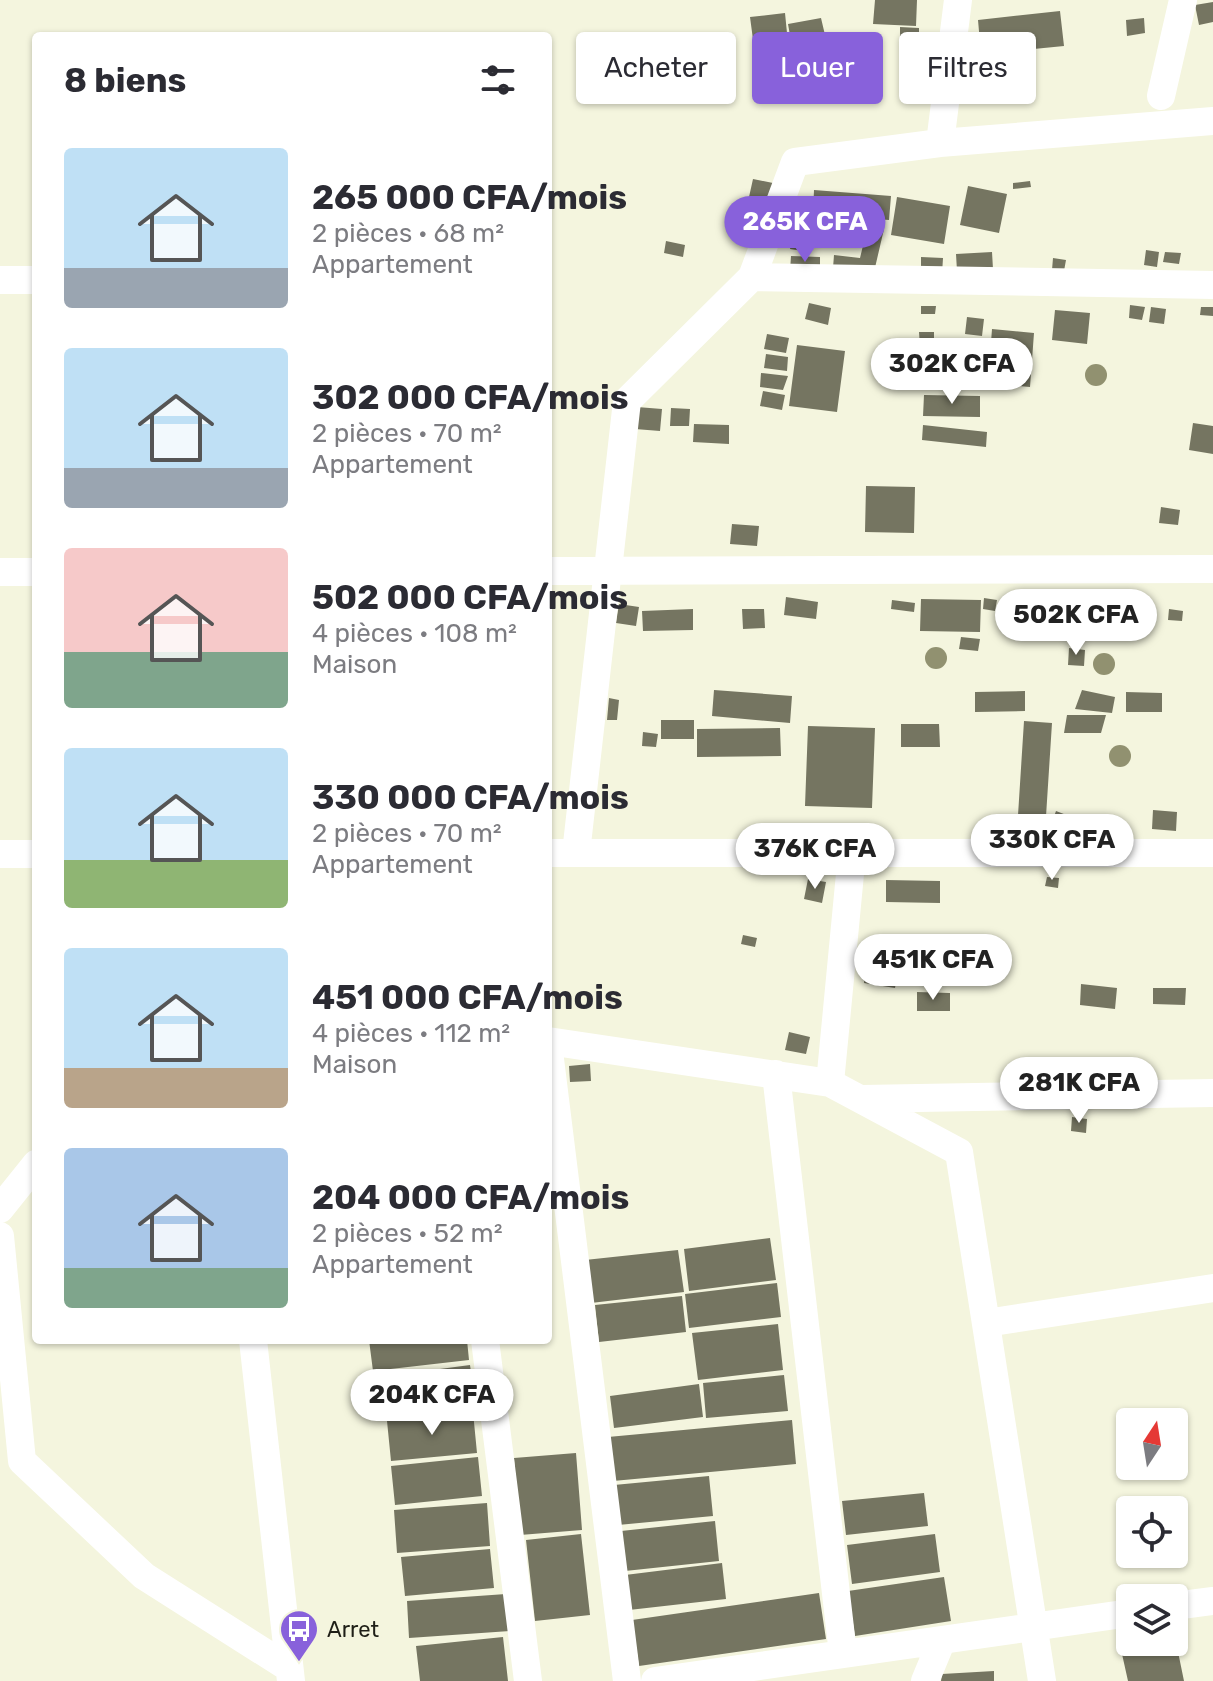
<!DOCTYPE html>
<html lang="fr">
<meta charset="utf-8">
<style>
body{margin:0;font-family:Rubik,sans-serif;background:#f7f7f7;color:#2b2b33;height:100vh;display:flex;flex-direction:column;font-size:30px;white-space:nowrap}
*{box-sizing:border-box;margin:0}
p{font-size:26px;color:#7c7c81}
.icon{flex:none;width:44px;height:44px;fill:none;stroke:currentColor;stroke-width:2;stroke-linecap:round;stroke-linejoin:round}
.map{position:relative;flex:1;overflow:hidden}
.side{position:absolute;left:32px;top:32px;width:520px;height:1312px;display:flex;flex-direction:column;background:#fff;border-radius:8px;box-shadow:0 2px 6px #0004}
.side>*{flex:none}
.top-card{position:absolute;left:576px;top:32px;width:516px;height:72px;display:flex;gap:16px}
.needle{width:52px;rotate:12deg}
.controls{position:absolute;left:1116px;top:1408px;display:grid;gap:16px}
.controls a{display:grid;place-items:center;width:72px;height:72px;border-radius:8px;background:#fff;box-shadow:0 2px 6px #0004;font-size:40px}
.price{position:absolute;translate:-50% -68px;padding:0 18px;border-radius:28px;background:#fff;color:#222;font-size:26px;line-height:52px;filter:drop-shadow(0 2px 4px #0008)}
.price::after{content:'';position:absolute;left:50%;top:48px;width:24px;height:18px;margin-left:-12px;background:inherit;clip-path:polygon(0 0,100% 0,50% 100%)}
.price.active{background:#8861db;color:#fff}
ul{padding:0;list-style:none}
li{display:flex;align-items:center;gap:24px;height:200px;padding:0 32px}
li span{display:grid;place-items:center;flex:none;width:224px;height:160px;border-radius:8px;color:#555}
li>.icon{margin-inline-start:auto}
span .icon{width:96px;height:96px;fill:#fffc;stroke-width:1}
li b{font-size:34px}
h2{display:flex;justify-content:space-between;align-items:center;height:96px;padding:0 32px;font-size:34px}
.pill{padding:0 28px;border-radius:8px;background:#fff;box-shadow:0 2px 6px #0004;font-size:28px;line-height:72px}
.pill.active{background:#8861db;color:#fff}
.map>svg:first-child{display:block}
.building{fill:#757561}
.lines{fill:none;stroke-linecap:round;stroke-linejoin:round}
.street{stroke:#fff;stroke-width:28}
.tree{fill:#919170}
.labels{text-anchor:middle;dominant-baseline:central;stroke-width:6;stroke-linejoin:round;paint-order:stroke}
.poi-label{font-size:22px;fill:#1f1f17;stroke:#f4f5de;text-anchor:start}
</style>
<div class="map">
<svg width="1213" height="1681" viewBox="0 0 1213 1681">
<rect width="100%" height="100%" fill="#f4f5de"/>
<!-- building -->
<path class="building" d="M875 0H917L916 26 873 24Z
M1213 2V22L1199 25 1195 5Z
M1060 11 1064 46 981 54 978 20Z
M785 13 788 43 754 47 750 17Z
M821 18 825 35 791 41 788 24Z
M1144 18 1145 33 1127 36 1126 20Z
M900 27 919 28V39L900 38Z
M828 43 836 84 794 92 786 51Z
M753 179 773 183 770 201 749 197Z
M1030 181 1031 187 1013 189V183Z
M968 186 1007 194 999 233 960 225Z
M814 190 891 196 889 220 813 214Z
M897 197 950 206 944 244 891 235Z
M801 206 813 209 803 251 790 249Z
M868 225 884 229 874 272 833 268 834 255 860 258Z
M666 241 685 245 683 257 664 253Z
M1146 250 1159 252 1157 267 1144 265Z
M992 252 993 269 957 271 956 254Z
M1165 252 1181 253 1179 264 1163 262Z
M791 256 820 257V273L790 271Z
M921 257 943 258 942 274 921 273Z
M1053 258 1066 260 1064 271 1052 270Z
M809 303 831 308 828 325 805 319Z
M1130 305 1145 307 1142 320 1129 318Z
M921 306H936L935 314H921Z
M1151 307 1166 309 1164 324 1149 322Z
M1201 307H1213V316L1200 315Z
M1055 310 1090 313 1087 344 1052 340Z
M967 317 984 319 982 336 965 334Z
M992 329 1034 333 1030 387 988 383Z
M919 332H934V347H920Z
M767 334 789 338 786 353 764 349Z
M965 339 984 341 981 371 962 369Z
M797 345 845 351 837 412 789 406Z
M766 354 788 357 787 371 764 368Z
M761 373 788 376 783 390 760 387Z
M763 391 785 395 782 410 760 406Z
M924 395 980 396V417L923 416Z
M637 407 662 409 660 431 635 429Z
M671 408 690 409 689 426H670Z
M1193 423 1213 426V454L1189 450Z
M694 424 729 425V444L693 442Z
M923 425 987 432 986 447 922 440Z
M866 486 915 487 914 533 865 532Z
M1161 507 1180 510 1178 525 1159 523Z
M732 524 759 526 757 546 730 544Z
M786 597 818 602 816 619 784 615Z
M984 598 997 600 995 611 983 609Z
M921 599 981 600 980 632 920 631Z
M892 600 915 603 914 612 891 609Z
M1081 603 1092 605 1091 617 1079 615Z
M619 604 639 607 636 626 616 623Z
M1049 605 1069 607 1067 627 1047 626Z
M693 609V630L643 631 642 611Z
M742 609H764L765 628 743 629Z
M1169 609 1183 611 1182 621 1168 620Z
M961 637 980 639 978 651 959 649Z
M1069 648 1085 650 1084 666 1068 665Z
M714 690 792 696 790 723 712 716Z
M1082 690 1115 697 1112 713 1075 709Z
M1025 691V711L975 712V692Z
M1126 692 1162 693V712H1126Z
M609 698 619 700 617 720H607Z
M1067 715H1106L1101 733H1064Z
M661 720H694V739H661Z
M1024 721 1052 723 1045 832 1017 831Z
M901 724H939L940 747H901Z
M808 726 875 728 872 808 805 806Z
M780 728 781 756 697 757V729Z
M643 732 658 734 656 747 642 746Z
M1153 810 1177 812 1176 831 1152 829Z
M1056 811 1069 816 1064 830 1051 825Z
M1047 877 1059 878 1058 888 1045 886Z
M808 879 826 882 822 903 804 899Z
M886 880 940 881V903L886 902Z
M743 935 757 938 755 947 741 944Z
M866 966 898 971 895 988 864 983Z
M1081 984 1117 988 1115 1009 1080 1005Z
M1153 988H1186L1185 1005 1153 1004Z
M917 992 950 993V1011H917Z
M789 1032 810 1037 806 1054 785 1050Z
M590 1064 591 1081 570 1082 569 1066Z
M1108 1068V1080L1093 1081V1069Z
M1072 1117 1087 1119 1086 1133 1071 1131Z
M770 1238 776 1280 689 1291 684 1249Z
M678 1250 684 1292 591 1303 585 1260Z
M777 1283 781 1317 689 1328 685 1294Z
M682 1296 686 1332 599 1342 595 1305Z
M778 1324 783 1370 698 1380 692 1333Z
M369 1340H467L469 1360 373 1371Z
M470 1365 476 1406 385 1418 380 1377Z
M784 1375 788 1411 706 1418 703 1383Z
M699 1384 703 1417 614 1428 610 1396Z
M473 1412 477 1453 391 1461 387 1421Z
M792 1420 796 1464 613 1481 608 1437Z
M576 1453 582 1530 520 1535 514 1458Z
M478 1457 482 1496 395 1505 391 1466Z
M709 1476 713 1516 618 1525 614 1485Z
M924 1493 928 1526 846 1535 842 1501Z
M487 1503 490 1546 397 1553 394 1510Z
M715 1521 719 1561 625 1571 621 1531Z
M581 1534 590 1615 535 1621 526 1540Z
M935 1534 940 1572 852 1584 847 1545Z
M490 1549 494 1588 405 1596 401 1557Z
M722 1563 726 1599 629 1610 625 1575Z
M944 1577 951 1621 855 1636 848 1591Z
M819 1593 826 1639 639 1666 632 1620Z
M506 1594 510 1631 409 1638 407 1601Z
M503 1637 508 1681H420L416 1646Z
M1132 1642H1176L1184 1681H1128L1120 1645Z
M994 1671V1681H941L942 1674Z"/>
<g class="lines">
<!-- street -->
<path class="street" d="M1161 96 1183 0
M940 143 958 0
M752 277 795 162 940 143 1213 121
M0 280H36
M548 571 1213 569
M0 572H36
M548 853H1213
M576 853 627 401 752 277 1213 285
M0 854H36
M548 1041 830 1083 959 1152 1042 1681
M548 1043 627 1681
M776 1074 843 1654
M830 1083 852 853
M862 1099 1213 1093
M0 1209 36 1164
M0 1236 22 1461 144 1576 289 1668
M986 1323 1213 1288
M253 1340 291 1681
M485 1340 528 1681
M1174 1606 1213 1601
M655 1681 1130 1613
M925 1681 942 1640"/>
</g>
<!-- trees -->
<g class="tree">
<circle cx="1096" cy="375" r="11"/>
<circle cx="936" cy="658" r="11"/>
<circle cx="1104" cy="664" r="11"/>
<circle cx="1120" cy="756" r="11"/>
</g>
<!-- icons -->
<defs>
<g id="bus-pin" transform="scale(2)"><path d="M0 17L-7.5 6A9.5 9.5 0 1 1 7.5 6Z" fill="#8861db" stroke="#f4f5de"/><path d="M-5-6H5V4H4V6H2V4H-2V6H-4V4H-5ZM-3.5-4V0h7V-4ZM-3.5 1.2v1.5H-2V1.2ZM2 1.2v1.5H3.5V1.2Z" fill="#fff"/></g>
</defs>
<g fill-rule="evenodd">
<use href="#bus-pin" x="299" y="1629"/>
</g>
<g class="labels">
<!-- poi labels -->
<g class="poi-label">
<text x="327" y="1629">Arret</text>
</g>
</g>
</svg>
<div class="controls">
<a><svg class="needle" viewBox="-14 -14 28 28"><path d="M0-13l5 13h-10z" fill="#e53935"/><path d="M0 13l5-13h-10z" fill="#7c7c81"/></svg></a>
<a><svg class="icon" aria-label="locate" viewBox="0 0 24 24"><circle cx="12" cy="12" r="6"/><path d="M12 2v4M12 18v4M2 12h4M18 12h4"/></svg></a>
<a><svg class="icon" aria-label="layers" viewBox="0 0 24 24"><path d="M12 4l9 5-9 5-9-5zM3 14l9 5 9-5"/></svg></a>
</div>
<b class="price active" style="left:805px;top:264px">265K CFA</b>
<b class="price" style="left:952px;top:406px">302K CFA</b>
<b class="price" style="left:1076px;top:657px">502K CFA</b>
<b class="price" style="left:1052px;top:882px">330K CFA</b>
<b class="price" style="left:815px;top:891px">376K CFA</b>
<b class="price" style="left:933px;top:1002px">451K CFA</b>
<b class="price" style="left:1079px;top:1125px">281K CFA</b>
<b class="price" style="left:432px;top:1437px">204K CFA</b>
<div class="top-card">
<a class="pill">Acheter</a>
<a class="pill active">Louer</a>
<a class="pill">Filtres</a>
</div>
<section class="side">
<h2>8 biens<svg class="icon" aria-label="filters" viewBox="0 0 24 24"><path d="M4 7h16M4 17h16"/><circle cx="9" cy="7" r="2"/><circle cx="15" cy="17" r="2"/></svg></h2>
<ul>
<li><span style="background:linear-gradient(#bfe0f5 75%,#9aa5b1 0)"><svg class="icon" aria-label="home" viewBox="0 0 24 24"><path d="M3 11l9-7 9 7M6 9v11h12V9"/></svg></span><div><b>265 000 CFA/mois</b><p>2 pièces · 68 m²</p><p>Appartement</p></div></li>
<li><span style="background:linear-gradient(#bfe0f5 75%,#9aa5b1 0)"><svg class="icon" aria-label="home" viewBox="0 0 24 24"><path d="M3 11l9-7 9 7M6 9v11h12V9"/></svg></span><div><b>302 000 CFA/mois</b><p>2 pièces · 70 m²</p><p>Appartement</p></div></li>
<li><span style="background:linear-gradient(#f6c9c9 65%,#7fa58c 0)"><svg class="icon" aria-label="home" viewBox="0 0 24 24"><path d="M3 11l9-7 9 7M6 9v11h12V9"/></svg></span><div><b>502 000 CFA/mois</b><p>4 pièces · 108 m²</p><p>Maison</p></div></li>
<li><span style="background:linear-gradient(#bfe0f5 70%,#8fb573 0)"><svg class="icon" aria-label="home" viewBox="0 0 24 24"><path d="M3 11l9-7 9 7M6 9v11h12V9"/></svg></span><div><b>330 000 CFA/mois</b><p>2 pièces · 70 m²</p><p>Appartement</p></div></li>
<li><span style="background:linear-gradient(#bfe0f5 75%,#b9a48a 0)"><svg class="icon" aria-label="home" viewBox="0 0 24 24"><path d="M3 11l9-7 9 7M6 9v11h12V9"/></svg></span><div><b>451 000 CFA/mois</b><p>4 pièces · 112 m²</p><p>Maison</p></div></li>
<li><span style="background:linear-gradient(#a9c7e8 75%,#7fa58c 0)"><svg class="icon" aria-label="home" viewBox="0 0 24 24"><path d="M3 11l9-7 9 7M6 9v11h12V9"/></svg></span><div><b>204 000 CFA/mois</b><p>2 pièces · 52 m²</p><p>Appartement</p></div></li>
</ul>
</section>
</div>
